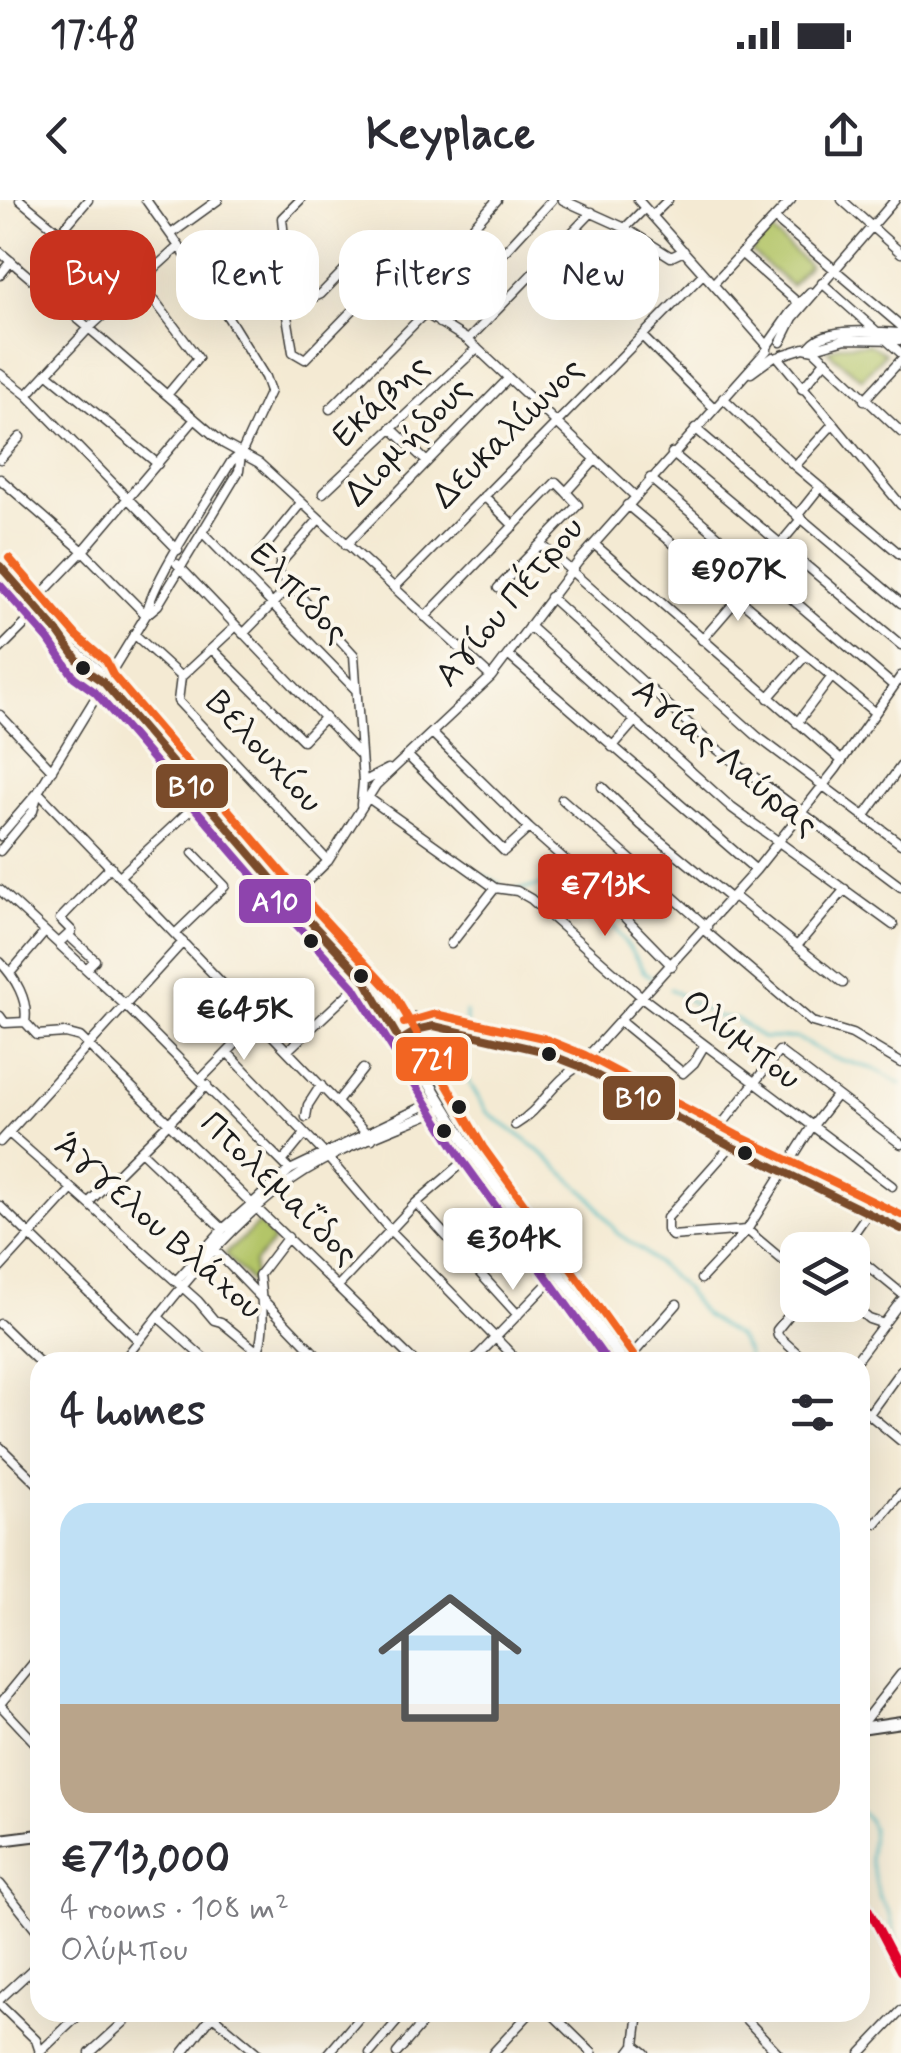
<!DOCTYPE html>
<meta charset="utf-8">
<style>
body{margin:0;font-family:Mynerve,sans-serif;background:#f2f2f3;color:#2b2b33;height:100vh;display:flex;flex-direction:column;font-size:38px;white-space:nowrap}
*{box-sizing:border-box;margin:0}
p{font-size:32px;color:#7c7c81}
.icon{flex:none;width:55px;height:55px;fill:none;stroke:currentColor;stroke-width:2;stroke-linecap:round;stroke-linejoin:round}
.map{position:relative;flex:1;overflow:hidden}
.side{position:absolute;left:30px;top:1152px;width:840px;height:670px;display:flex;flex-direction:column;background:#fff;border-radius:30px;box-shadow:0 10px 40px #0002}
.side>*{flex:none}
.guide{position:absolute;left:30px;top:30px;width:842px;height:90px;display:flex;gap:20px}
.buttons{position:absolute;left:780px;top:1032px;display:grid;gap:20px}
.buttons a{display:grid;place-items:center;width:90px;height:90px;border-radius:20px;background:#fff;box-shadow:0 10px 40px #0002;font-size:50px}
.price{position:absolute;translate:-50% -85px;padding:0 22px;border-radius:10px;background:#fff;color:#222;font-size:32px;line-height:65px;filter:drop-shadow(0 2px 5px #0008)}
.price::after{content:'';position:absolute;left:50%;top:60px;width:30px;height:22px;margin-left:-15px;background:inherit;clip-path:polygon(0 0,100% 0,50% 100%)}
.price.selected{background:#c8321e;color:#fff}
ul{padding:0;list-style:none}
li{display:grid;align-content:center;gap:20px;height:530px;padding:0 30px}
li+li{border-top:2px solid #e1e1e2}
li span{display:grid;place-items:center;height:310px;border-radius:30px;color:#555}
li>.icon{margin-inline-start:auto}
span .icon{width:180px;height:180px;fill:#fffc;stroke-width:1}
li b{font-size:42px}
h2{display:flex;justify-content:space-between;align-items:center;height:120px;padding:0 30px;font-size:42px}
.tag{padding:0 35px;border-radius:30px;background:#fff;box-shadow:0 10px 40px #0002;font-size:35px;line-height:90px}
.tag.selected{background:#c8321e;color:#fff}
.status{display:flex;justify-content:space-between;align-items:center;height:70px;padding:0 50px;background:#fff;direction:ltr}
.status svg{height:28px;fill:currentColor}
header{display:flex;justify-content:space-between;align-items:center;height:130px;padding:0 30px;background:#fff;font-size:45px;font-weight:700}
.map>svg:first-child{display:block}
.green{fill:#b3c568;stroke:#687042;stroke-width:2.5}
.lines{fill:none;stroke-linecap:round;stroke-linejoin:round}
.stream{stroke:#4ab9c1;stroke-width:2.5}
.minor-casing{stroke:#3c3b37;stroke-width:11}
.major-casing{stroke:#3c3b37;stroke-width:14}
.minor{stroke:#fff;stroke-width:8}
.major{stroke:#fff;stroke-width:10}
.bus-1-casing{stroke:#fbf7ec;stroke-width:15}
.bus-2-casing{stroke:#fbf7ec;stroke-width:15}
.bus-3-casing{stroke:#fbf7ec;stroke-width:15}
.bus-4-casing{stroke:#fbf7ec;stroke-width:15}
.bus-1{stroke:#7a4b2a;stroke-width:8}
.bus-2{stroke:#8e44ad;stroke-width:8}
.bus-3{stroke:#f26522;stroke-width:8}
.bus-4{stroke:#e4002b;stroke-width:8}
.bus-dot{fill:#1c1c1c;stroke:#fbf7ec;stroke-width:4}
.labels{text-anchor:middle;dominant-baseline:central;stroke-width:8;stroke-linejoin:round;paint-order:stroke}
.street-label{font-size:35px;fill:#1c1c1c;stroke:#fbf7ec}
.line-badge{stroke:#fbf7ec;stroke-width:4}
.badge-label{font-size:28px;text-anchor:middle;font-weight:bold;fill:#fff}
</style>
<div class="status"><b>17:48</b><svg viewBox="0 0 49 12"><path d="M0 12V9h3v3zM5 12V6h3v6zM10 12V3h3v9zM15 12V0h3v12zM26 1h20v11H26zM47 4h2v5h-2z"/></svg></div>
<header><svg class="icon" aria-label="back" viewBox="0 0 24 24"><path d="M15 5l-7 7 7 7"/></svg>Keyplace<svg class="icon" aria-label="share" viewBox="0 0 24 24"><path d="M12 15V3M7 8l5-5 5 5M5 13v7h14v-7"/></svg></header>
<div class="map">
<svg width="901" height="1853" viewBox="0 0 901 1853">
<rect width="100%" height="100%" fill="#fbf7ec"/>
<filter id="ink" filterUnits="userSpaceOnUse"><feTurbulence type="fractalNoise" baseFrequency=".01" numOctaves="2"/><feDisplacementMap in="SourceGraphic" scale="20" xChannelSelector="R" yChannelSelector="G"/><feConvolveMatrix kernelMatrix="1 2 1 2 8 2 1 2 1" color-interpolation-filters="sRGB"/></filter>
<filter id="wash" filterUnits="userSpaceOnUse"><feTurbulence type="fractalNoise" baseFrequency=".0048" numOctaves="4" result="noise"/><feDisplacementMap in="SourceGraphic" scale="40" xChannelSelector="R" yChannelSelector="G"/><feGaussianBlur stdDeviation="2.25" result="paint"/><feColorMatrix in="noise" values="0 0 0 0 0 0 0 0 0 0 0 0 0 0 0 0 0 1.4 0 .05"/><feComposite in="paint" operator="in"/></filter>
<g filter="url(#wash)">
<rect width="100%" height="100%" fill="#f4ead3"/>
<!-- green -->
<path class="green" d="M770 30 809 65 791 86 751 52Z
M868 144 885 153 862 179 827 151 840 145Z
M259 1023 274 1041 254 1063V1085L225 1054Z"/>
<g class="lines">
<!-- stream -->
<path class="stream" d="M483 675 500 684
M517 689C535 689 557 678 574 684 591 689 634 755 644 772L653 778
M670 789 715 816 737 819 762 838H797L831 857 874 869 901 884
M466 825V812
M466 838V877L487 912 535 947 577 985 593 1000 617 1033 643 1051 683 1087 704 1115 738 1137 746 1150 749 1162
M860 1612 868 1619 872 1629 870 1657 879 1697 890 1714 895 1737 901 1745"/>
</g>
</g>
<g filter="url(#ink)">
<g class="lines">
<!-- minor casing -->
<g class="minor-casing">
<path id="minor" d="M20 0 60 33 88 0
M300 0 282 18 287 67 286 110 293 152 305 159 378 84
M563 0 625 28 671 57 684 51
M638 0 768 146
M842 0 901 53
M652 16 668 0
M774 18 901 126
M625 28 645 8
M171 34 218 0
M0 52 224 244 259 263 491 477
M741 53 798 103
M0 75 11 61
M139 80 198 158 167 195
M36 82 64 49 49 37 55 29
M822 83 901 153
M713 84 791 0
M405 102 497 0
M286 110 321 94 353 61 378 84 468 140 635 296
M439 123 552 0
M642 136 713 207
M468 140 592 12
M781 142 793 118 895 0
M769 143 790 113 810 92
M809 148C821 125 878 132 901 133
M811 149 846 139 901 140
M782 155 804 148 814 150 901 232
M778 157 901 305
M47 173 158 264
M751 173 773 157
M0 174 27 195 178 350
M802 189 826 160
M27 195 88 129 179 46
M723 198 795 266 901 355
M864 200 901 160
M330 209 424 114
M391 228 427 262
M695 228 901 403
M672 253 901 445
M0 259 20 237
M795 266 832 225
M650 278 894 486
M0 279 83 351 146 415
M323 293 477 148
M484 296 514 326
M627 305 874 512
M797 316 820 287
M319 319 280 364 279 373 354 455 363 582 361 605
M202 332 356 490
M541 344 758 537 901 644
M594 344 842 561
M780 344 801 319
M346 345 509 178
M261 352 301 303
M177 364 361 556
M394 388 703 74
M498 388 578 305 566 292
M550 397 713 546 901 687
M32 404 83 351 195 219
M146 415 158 405 239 271 241 254 270 191 265 177 218 101 146 0
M425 417 556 282 566 292 596 259
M529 426 732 608 893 725
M134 434 181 477
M243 434 291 385
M702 440 760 373
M0 449 38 411
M212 449 303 540 325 517
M508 455 756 670
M181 477 178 501 328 661
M181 477 235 427
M768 498 805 456
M0 515 52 570
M797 523 831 478
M432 533 529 628 589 681 672 766
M612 547 634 522
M408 556 504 651 529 628
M363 582 388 569
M602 587 641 625 731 699
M38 592 372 939
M367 597 495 688 517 691 531 699 643 798 892 986
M562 599 707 727
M864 617 901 566
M0 636 38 592 146 415C155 374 208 301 231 262L241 254
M0 651 33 611 37 596
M121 675 203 598
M0 690 125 805 290 970
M734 696 843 783
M289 699 328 661 376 585 491 477 578 362 767 150
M704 730 812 822 852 834 901 863
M175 734 225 686 193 653
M68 735 95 760 86 769
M59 743 72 731 60 719 111 666
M451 744 495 688
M797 746 845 689
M0 762C15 777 29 801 25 822
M11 772 45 732
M0 816 5 823 25 822 37 835 65 833 80 837 415 1162
M621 822 683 873 694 863 704 846
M288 850 364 779
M228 853 323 952 390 1030 519 1162
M201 879 259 820
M337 902 363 869
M306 917 308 905 321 885
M515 925C541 910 553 881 579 866L756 670 836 569 901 476
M9 933 198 1101 214 1120 221 1122 270 1162
M713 936 779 851 901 944
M0 942 183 742
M731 946 667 1018V1030L672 1036 747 1030 798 1073
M141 951 223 1029
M282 962 305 934
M89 1002 207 885
M416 1003 518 1115
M0 1006 139 1141
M842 1050 868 1013
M216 1051 323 1162
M852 1053 901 1093
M0 1068 72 989
M701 1079 747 1030 811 928 836 896
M176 1081 223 1029 290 970 439 899
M339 1085 416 1003 473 954
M798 1104 777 1130 778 1136 807 1162
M852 1105 869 1119 884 1124
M158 1117 208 1162
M0 1124 40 1163
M122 1162C169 1103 218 1037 278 990 325 952 388 932 444 908
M252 1162C268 1142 262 1100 259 1075L288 1037
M472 1162 558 1073
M626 1162 677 1104
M855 1162 901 1101
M860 1207 901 1241
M869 1214 901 1170
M0 1247 40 1286
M876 1323 901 1293
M0 1504 40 1455
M0 1505 40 1548
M860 1526 901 1474
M0 1684 40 1734
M0 1799 40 1762
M0 1805 36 1840 40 1852
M208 1812 257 1853
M550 1812 592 1853
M739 1812 778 1853
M635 1845 639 1812
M39 1853 82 1812
M90 1853 135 1812
M183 1853 211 1817
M329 1853 364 1812
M370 1853 405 1812
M397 1853 432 1812
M493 1853 531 1812
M629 1853 635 1845 645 1853
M861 1853 901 1811"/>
</g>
<!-- major casing -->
<g class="major-casing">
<path id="major" d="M0 366 68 445 97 470 103 482C162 550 219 619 279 687 319 733 408 810 420 868
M70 449 76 464 102 482
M379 804 411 859 420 868 473 954 623 1162
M391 826 412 818 538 850 579 866 731 946 901 1029
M860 1528 901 1522
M0 1640 40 1635
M860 1693 901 1771"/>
</g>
<!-- minor -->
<use href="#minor" class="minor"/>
<!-- major -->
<use href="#major" class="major"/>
<!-- bus-1 casing -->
<g class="bus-1-casing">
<path id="bus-1" d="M0 366 57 431 84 469 103 482 289 699 364 779 400 841 420 829 434 826 538 850 579 866 731 946 901 1029"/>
</g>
<!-- bus-2 casing -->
<g class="bus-2-casing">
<path id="bus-2" d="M0 385 48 439 74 477 95 492 280 707 354 787 463 961 608 1162"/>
</g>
<!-- bus-3 casing -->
<g class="bus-3-casing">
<path id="bus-3" d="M9 358 77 436 106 461 113 475 298 691 395 796 483 947 633 1155
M404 823 435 814 543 838 585 855 737 935 901 1015"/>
</g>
<!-- bus-4 casing -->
<g class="bus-4-casing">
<path id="bus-4" d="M860 1693 901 1771"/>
</g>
<!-- bus-1 -->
<use href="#bus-1" class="bus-1"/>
<!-- bus-2 -->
<use href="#bus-2" class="bus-2"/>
<!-- bus-3 -->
<use href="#bus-3" class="bus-3"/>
<!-- bus-4 -->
<use href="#bus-4" class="bus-4"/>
</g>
</g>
<!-- markers -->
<g class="bus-dot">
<circle cx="83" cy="468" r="9"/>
<circle cx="311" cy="741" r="9"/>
<circle cx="361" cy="776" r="9"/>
<circle cx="549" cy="854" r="9"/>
<circle cx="459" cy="907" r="9"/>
<circle cx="444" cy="931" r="9"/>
<circle cx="745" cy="953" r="9"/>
</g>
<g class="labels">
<!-- street labels -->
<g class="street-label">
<text transform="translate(381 201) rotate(-43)">Εκάβης</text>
<text transform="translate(508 233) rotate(-45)">Δευκαλίωνος</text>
<text transform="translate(408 242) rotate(-46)">Διομήδους</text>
<text transform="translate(299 393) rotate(46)">Ελπίδος</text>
<text transform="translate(510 402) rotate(-50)">Αγίου Πέτρου</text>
<text transform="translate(264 552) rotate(47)">Βελουχίου</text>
<text transform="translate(725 558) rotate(39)">Αγίας Λαύρας</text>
<text transform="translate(741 840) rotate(38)">Ολύμπου</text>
<text transform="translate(279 989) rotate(44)">Πτολεμαΐδος</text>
<text transform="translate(158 1027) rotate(41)">Άγγελου Βλάχου</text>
</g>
</g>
<g class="line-badge">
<rect x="154" y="562" width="76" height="48" rx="10" fill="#7a4b2a"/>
<rect x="237" y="677" width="76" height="48" rx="10" fill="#8e44ad"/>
<rect x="394" y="835" width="76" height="48" rx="10" fill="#f26522"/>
<rect x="601" y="874" width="76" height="48" rx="10" fill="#7a4b2a"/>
</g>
<g class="badge-label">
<text x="192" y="596">Β10</text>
<text x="275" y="711">Α10</text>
<text x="432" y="869">721</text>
<text x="639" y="907">Β10</text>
</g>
</svg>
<div class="buttons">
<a><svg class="icon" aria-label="layers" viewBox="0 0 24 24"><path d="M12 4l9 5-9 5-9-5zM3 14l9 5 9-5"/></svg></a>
</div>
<b class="price" style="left:738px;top:424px">€907K</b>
<b class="price selected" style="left:605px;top:739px">€713K</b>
<b class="price" style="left:244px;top:863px">€645K</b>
<b class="price" style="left:513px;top:1093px">€304K</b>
<div class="guide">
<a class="tag selected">Buy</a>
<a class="tag">Rent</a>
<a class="tag">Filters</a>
<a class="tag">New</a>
</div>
<section class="side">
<h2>4 homes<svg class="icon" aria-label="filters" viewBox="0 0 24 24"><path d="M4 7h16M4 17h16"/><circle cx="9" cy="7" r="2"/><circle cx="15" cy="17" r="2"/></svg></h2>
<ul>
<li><span style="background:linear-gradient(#bfe0f5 65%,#b9a48a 0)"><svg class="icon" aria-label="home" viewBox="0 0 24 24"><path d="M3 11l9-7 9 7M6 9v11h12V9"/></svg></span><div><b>€713,000</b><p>4 rooms · 108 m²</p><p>Ολύμπου</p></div></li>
</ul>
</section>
</div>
